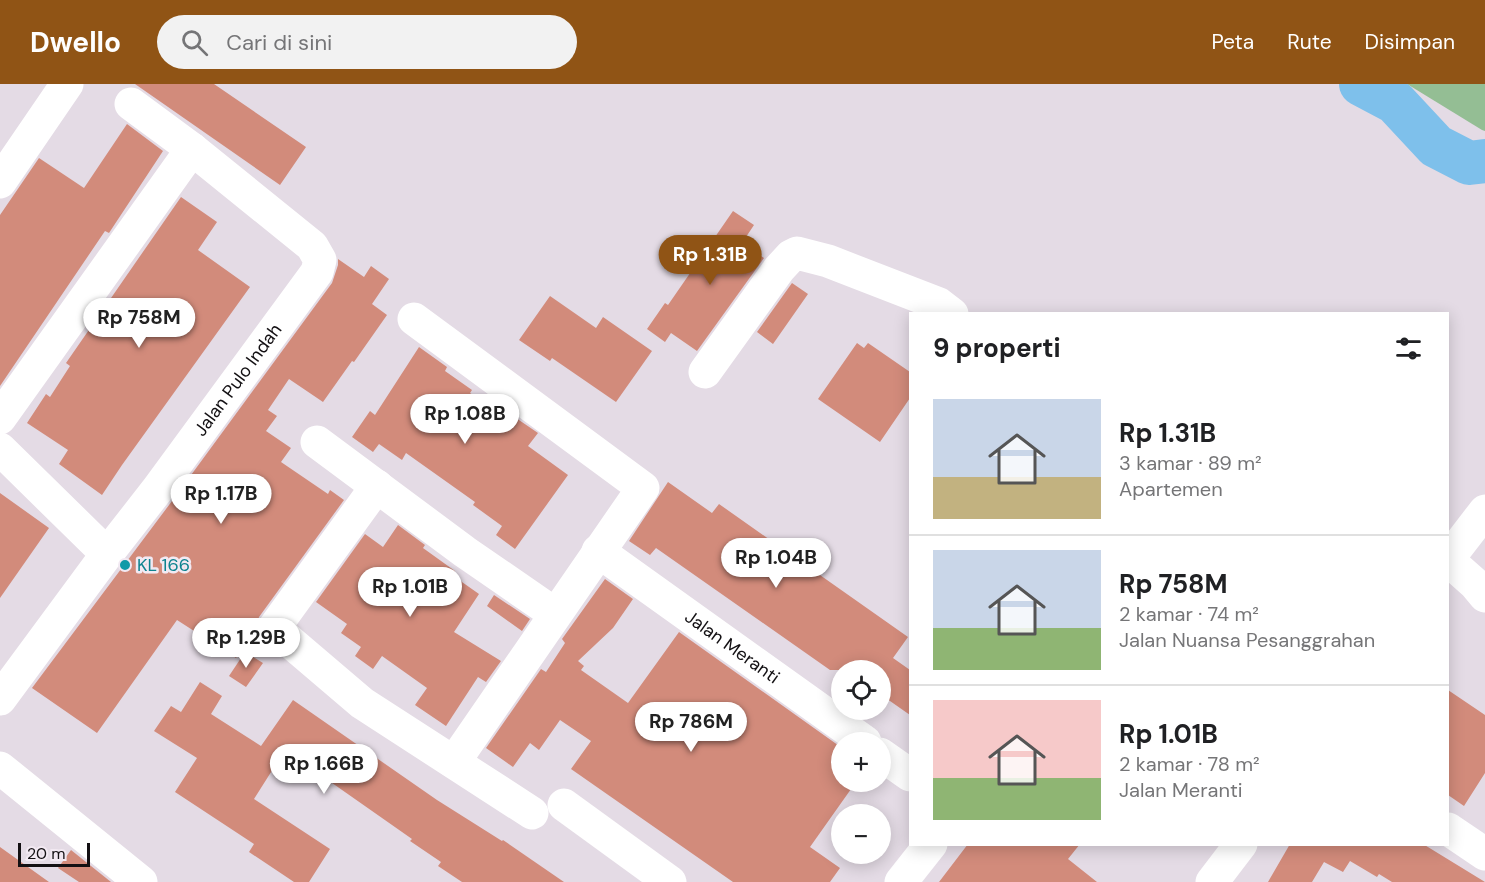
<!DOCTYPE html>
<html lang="id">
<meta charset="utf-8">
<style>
body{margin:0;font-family:"DM Sans",sans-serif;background:#f2f2f2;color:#202124;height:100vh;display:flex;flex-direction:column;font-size:22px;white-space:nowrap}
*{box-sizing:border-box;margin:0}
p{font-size:20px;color:#757577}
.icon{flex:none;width:33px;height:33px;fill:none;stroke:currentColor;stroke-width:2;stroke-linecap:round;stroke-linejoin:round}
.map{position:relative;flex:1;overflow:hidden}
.side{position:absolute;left:909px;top:228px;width:540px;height:534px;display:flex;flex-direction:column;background:#fff;border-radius:0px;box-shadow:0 3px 15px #0003}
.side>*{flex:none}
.buttons{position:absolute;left:831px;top:576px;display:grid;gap:12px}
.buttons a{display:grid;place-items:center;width:60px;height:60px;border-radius:50%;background:#fff;box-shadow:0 3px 15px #0003;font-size:30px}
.scale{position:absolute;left:18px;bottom:15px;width:72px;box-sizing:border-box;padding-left:6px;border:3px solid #131013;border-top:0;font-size:16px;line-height:21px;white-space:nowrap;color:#131013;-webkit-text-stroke:4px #f2e9f2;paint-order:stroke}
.price{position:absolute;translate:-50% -51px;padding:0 14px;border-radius:21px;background:#fff;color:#222;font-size:20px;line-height:39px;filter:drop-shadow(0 2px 3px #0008)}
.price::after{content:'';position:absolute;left:50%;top:36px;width:18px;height:14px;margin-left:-9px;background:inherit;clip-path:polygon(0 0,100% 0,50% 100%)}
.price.current{background:#905415;color:#fff}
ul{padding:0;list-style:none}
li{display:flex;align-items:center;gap:18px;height:150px;padding:0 24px}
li+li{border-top:2px solid #e0e0e0}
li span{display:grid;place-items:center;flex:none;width:168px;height:120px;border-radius:0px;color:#555}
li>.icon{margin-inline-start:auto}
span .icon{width:72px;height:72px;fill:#fffc;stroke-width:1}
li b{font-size:26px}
h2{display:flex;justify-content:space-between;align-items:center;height:72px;padding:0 24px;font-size:26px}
header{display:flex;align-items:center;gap:36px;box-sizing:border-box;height:84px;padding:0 30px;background:#905415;color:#fff}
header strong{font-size:28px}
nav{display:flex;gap:33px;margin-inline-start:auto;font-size:21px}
.search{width:420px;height:54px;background:#f2f2f2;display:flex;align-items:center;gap:15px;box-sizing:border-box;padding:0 21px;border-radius:33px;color:#757577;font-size:22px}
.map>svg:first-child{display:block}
.green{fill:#94be94}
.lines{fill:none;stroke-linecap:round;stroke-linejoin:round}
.river{stroke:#7ec0eb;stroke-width:44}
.building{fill:#d28b7b}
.minor{stroke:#fff;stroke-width:33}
.culture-dot{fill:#0f9aa8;stroke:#f2e9f2;stroke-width:2}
.labels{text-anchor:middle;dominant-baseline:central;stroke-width:5;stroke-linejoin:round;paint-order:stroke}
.street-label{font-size:18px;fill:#131013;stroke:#f2e9f2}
.culture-label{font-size:18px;fill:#0d838f;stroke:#f2e9f2;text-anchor:start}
</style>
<header>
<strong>Dwello</strong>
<div class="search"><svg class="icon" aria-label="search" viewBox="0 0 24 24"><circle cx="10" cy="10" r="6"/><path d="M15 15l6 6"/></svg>Cari di sini</div>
<nav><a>Peta</a><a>Rute</a><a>Disimpan</a></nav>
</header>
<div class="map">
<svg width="1485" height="798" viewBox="0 0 1485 798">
<rect width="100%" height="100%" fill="#e4dbe5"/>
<!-- green -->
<path class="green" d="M1407 0H1485V47L1482 46Z"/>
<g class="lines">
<!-- river -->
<path class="river" d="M1361 0 1395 18 1436 62 1469 79 1485 77"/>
</g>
<!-- building -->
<path class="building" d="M135 0H214L306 63 280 101Z
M127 40 163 67 109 149 105 147 0 302V131L39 74 84 104Z
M181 113 217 138 198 166 250 203 122 381 102 411 59 380 68 366 27 339 46 310 50 313 70 282 66 279Z
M733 127 754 141 742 159 764 174 697 267 671 249 665 258 647 245 665 219 668 221Z
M338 175 364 193 371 182 389 195 372 220 387 231 354 278 352 277 323 318 289 295 268 326 277 332 266 347 291 364 281 378 328 410 330 406 344 416 259 533 256 543 236 574 177 536 97 649 32 604 172 417 332 199 338 181Z
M792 199 808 210 773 260 757 248Z
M550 212 596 244 603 233 652 267 616 318 552 274 550 277 519 256Z
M857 259 864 264 868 259 910 288V314L880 358 818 315Z
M419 263 447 283 445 287 472 306 470 309 513 339 516 334 538 349 528 362 568 391 515 465 496 451 502 442 473 421 475 418 406 369 402 376 379 360 373 368 352 353 370 327 375 331Z
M668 398 712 429 719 420 908 553 893 574 910 586V631L880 610V586H830L656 464 650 471 629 457Z
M0 409 49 444 0 514Z
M398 441 425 461 423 464 455 487 452 491 479 510 454 548 501 577 486 598 478 593 446 642 415 621 427 604 382 572 373 585 355 572 361 563 341 549 347 540 316 518 365 450 383 463Z
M605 495 633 515 613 544 578 577 584 582 581 586 628 619 679 548 842 664V698H856L810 763 840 784 830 798H733L571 685 591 657 560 636 539 666 530 659 513 683 486 664 541 585 546 588 565 559 562 555Z
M494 511 530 535 522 547 487 522Z
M245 568 263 579 246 603 229 592Z
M200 598 222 612 211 630 261 662 293 616 437 716 502 757 503 756 564 798H462L438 782 441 778 410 757 412 755 285 666 254 715 330 765 309 798H294L249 768 254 760 175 708 197 674 154 647 171 622 181 628Z
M1448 606 1485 631V689L1464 722 1448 711Z
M968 760H1080L1068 775 1097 798H939Z
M1290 760H1423L1485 798H1392L1379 790 1377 793 1350 777 1343 788 1324 778 1312 798H1268Z
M0 763 49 798H0Z
M71 766 111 798H79L58 784Z"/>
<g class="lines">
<!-- minor -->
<g class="minor">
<path d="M0 98 67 0"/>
<path d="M414 235 643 404 454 678"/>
<path d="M705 288 779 185 791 172 797 169 828 177 939 220 952 230"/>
<path d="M0 334 192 65"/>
<path d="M317 358 465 468 555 530"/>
<path d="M0 365 107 470"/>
<path d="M377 402 274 544 362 619 532 729"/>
<path id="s1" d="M598 467 865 658"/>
<path d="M1448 475 1485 427"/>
<path d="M1448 476 1475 500 1485 512"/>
<path id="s2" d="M0 615 107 470 157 406 317 188 320 176 312 162 192 65 131 20"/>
<path d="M880 670 910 691"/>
<path d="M0 684 141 798"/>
<path d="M564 721 670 798"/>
<path d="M1448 745 1485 770"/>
<path d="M901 798 931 760"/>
<path d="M1212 798 1241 760"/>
</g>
</g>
<!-- markers -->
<circle class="culture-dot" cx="125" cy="481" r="6"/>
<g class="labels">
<!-- street labels -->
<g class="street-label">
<text stroke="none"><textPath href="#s2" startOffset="398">Jalan Pulo Indah</textPath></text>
<text stroke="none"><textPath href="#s1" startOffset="165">Jalan Meranti</textPath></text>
</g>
<!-- culture labels -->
<g class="culture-label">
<text x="137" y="481">KL 166</text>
</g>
</g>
</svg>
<div class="buttons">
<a><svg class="icon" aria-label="locate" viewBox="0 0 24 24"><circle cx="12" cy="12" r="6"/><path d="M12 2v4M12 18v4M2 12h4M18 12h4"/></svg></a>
<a>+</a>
<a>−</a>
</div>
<div class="scale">20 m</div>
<b class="price current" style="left:710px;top:202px">Rp 1.31B</b>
<b class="price" style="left:139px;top:265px">Rp 758M</b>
<b class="price" style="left:465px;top:361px">Rp 1.08B</b>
<b class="price" style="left:221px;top:441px">Rp 1.17B</b>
<b class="price" style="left:776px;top:505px">Rp 1.04B</b>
<b class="price" style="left:410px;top:534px">Rp 1.01B</b>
<b class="price" style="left:246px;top:585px">Rp 1.29B</b>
<b class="price" style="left:691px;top:669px">Rp 786M</b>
<b class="price" style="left:324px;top:711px">Rp 1.66B</b>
<section class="side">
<h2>9 properti<svg class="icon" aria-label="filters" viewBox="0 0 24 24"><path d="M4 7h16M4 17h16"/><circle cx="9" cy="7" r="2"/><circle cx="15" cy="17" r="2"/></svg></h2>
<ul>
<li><span style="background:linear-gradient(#c9d6e8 65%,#c2b280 0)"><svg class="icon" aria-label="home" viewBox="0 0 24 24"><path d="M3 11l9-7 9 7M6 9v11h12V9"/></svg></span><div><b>Rp 1.31B</b><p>3 kamar · 89 m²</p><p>Apartemen</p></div></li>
<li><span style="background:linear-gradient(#c9d6e8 65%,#8fb573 0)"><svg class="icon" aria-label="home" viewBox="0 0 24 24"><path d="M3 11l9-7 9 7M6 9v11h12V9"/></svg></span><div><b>Rp 758M</b><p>2 kamar · 74 m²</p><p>Jalan Nuansa Pesanggrahan</p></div></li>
<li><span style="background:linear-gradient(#f6c9c9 65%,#8fb573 0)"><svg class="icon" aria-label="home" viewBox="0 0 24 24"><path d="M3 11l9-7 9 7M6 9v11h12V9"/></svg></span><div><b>Rp 1.01B</b><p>2 kamar · 78 m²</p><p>Jalan Meranti</p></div></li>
</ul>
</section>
</div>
